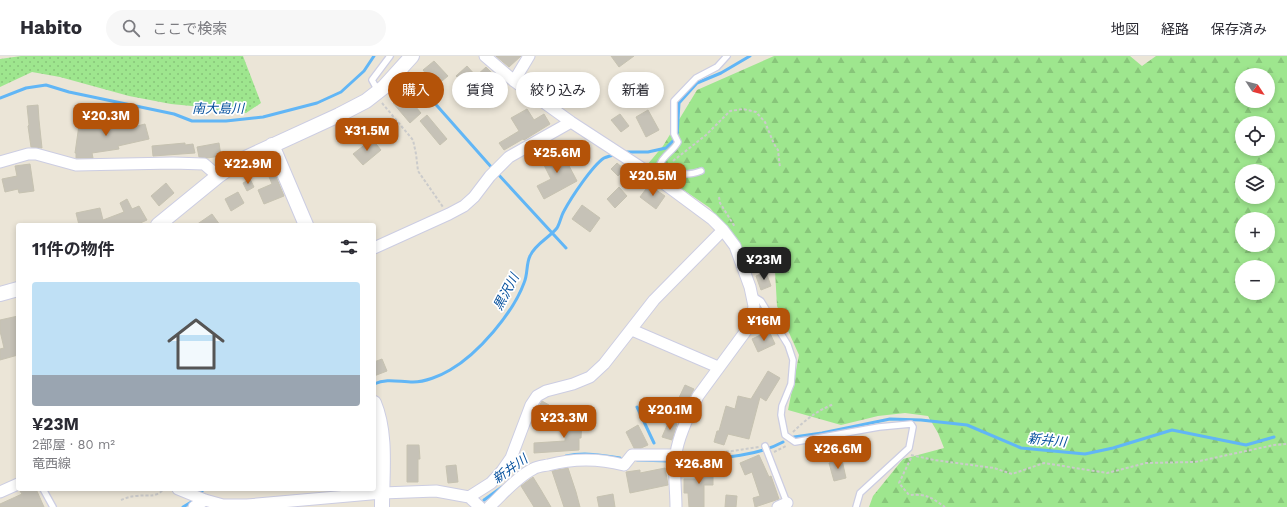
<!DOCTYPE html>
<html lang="ja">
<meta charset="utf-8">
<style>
body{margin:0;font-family:"Work Sans","Noto Sans JP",sans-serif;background:#f7f7f7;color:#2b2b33;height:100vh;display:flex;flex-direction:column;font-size:15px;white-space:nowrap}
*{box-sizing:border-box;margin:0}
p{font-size:13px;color:#7c7c81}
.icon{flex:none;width:22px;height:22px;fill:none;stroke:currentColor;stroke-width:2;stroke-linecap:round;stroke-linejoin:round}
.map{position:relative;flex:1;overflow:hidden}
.side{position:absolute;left:16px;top:167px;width:360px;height:268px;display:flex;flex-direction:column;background:#fff;border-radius:4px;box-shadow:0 2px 6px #0003}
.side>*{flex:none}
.top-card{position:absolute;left:388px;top:16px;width:380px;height:36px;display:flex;gap:8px}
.needle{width:26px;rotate:126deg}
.tools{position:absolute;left:1235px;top:12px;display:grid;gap:8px}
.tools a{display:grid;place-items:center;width:40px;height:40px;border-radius:50%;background:#fff;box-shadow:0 2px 6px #0003;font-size:20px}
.price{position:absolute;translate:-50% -34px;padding:0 9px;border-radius:8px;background:#b45309;color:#fff;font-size:13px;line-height:26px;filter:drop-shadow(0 1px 2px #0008)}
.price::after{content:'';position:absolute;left:50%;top:24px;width:12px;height:9px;margin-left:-6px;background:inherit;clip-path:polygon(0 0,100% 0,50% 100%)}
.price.current{background:#222;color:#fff}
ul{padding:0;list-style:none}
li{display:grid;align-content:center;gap:8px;height:212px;padding:0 16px}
li span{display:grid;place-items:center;height:124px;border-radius:4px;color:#555}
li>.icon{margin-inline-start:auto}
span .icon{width:72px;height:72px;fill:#fffc;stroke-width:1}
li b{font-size:17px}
h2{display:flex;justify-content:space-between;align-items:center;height:48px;padding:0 16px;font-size:17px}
.pill{padding:0 14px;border-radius:18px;background:#fff;box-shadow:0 2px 6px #0003;font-size:14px;line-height:36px}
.pill.current{background:#b45309;color:#fff}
header{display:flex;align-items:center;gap:24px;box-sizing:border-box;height:56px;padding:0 20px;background:#fff;border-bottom:1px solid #e1e1e2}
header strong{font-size:19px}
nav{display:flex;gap:22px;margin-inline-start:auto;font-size:14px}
.search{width:280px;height:36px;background:#f7f7f7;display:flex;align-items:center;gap:10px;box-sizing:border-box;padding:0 14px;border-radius:22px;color:#7c7c81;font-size:15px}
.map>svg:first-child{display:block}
.grass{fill:url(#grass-dots)}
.forest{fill:url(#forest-firs);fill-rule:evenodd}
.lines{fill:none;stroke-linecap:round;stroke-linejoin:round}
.stream{stroke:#61b6f6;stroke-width:3}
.building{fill:#c6c2b7;stroke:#c6c2b1}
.service-casing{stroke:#cccde2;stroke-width:8}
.minor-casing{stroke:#cccde2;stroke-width:13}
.tertiary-casing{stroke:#cccde2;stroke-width:16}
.path{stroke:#cbcbcb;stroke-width:2;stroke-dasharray:3 2;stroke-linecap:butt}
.service{stroke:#fff;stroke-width:5.5}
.minor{stroke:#fff;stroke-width:11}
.tertiary{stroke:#fff;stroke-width:14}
.labels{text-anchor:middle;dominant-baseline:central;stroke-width:3.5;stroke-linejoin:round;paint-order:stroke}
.water-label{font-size:13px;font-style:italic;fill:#05509d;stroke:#fff}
</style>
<header>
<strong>Habito</strong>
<div class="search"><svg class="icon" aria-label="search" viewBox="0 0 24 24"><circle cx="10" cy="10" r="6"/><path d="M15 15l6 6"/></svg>ここで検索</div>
<nav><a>地図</a><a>経路</a><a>保存済み</a></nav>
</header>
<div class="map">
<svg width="1287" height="451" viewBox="0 0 1287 451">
<defs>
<pattern id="grass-dots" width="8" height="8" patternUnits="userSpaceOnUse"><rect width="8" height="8" fill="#9ee68e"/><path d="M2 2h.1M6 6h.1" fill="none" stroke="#88c57a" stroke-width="1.8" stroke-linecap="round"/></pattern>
<pattern id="forest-firs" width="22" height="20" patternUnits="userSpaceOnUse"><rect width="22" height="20" fill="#9ee68e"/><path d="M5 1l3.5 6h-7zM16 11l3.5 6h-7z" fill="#88c57a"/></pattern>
</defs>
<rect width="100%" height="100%" fill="#ebe5d7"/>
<!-- grass -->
<path class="grass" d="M21 0H243L261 47 246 57 225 56 202 51 171 48 129 40 60 21 32 16 0 31V3Z"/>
<!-- forest -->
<path class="forest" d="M774 0H1130L1142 10 1156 0H1287V451H869L873 440 903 403 944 392 938 377 928 360 905 357 878 360 841 369 788 354 799 299 777 250 774 197 749 200 710 152 647 109 663 90 697 34ZM1242 19H1268V45H1242ZM1242 67H1268V93H1242ZM1242 115H1268V141H1242ZM1242 163H1268V189H1242ZM1242 211H1268V237H1242Z"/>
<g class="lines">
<!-- stream -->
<path class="stream" d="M408 17 493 113
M0 42 26 32 46 29 69 36 174 58 192 65H226L263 61 317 47 341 36 364 15 374 0
M626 96H648L666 92 677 81 679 47 697 27 721 17 750 0
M497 117 566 192
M374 328C387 322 399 326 413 326 425 326 440 320 450 314 478 298 513 257 524 227 528 218 526 208 530 200 535 188 549 182 557 172 560 167 561 160 564 155 571 142 592 110 604 102 606 101 610 100 613 99
M637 351 654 387
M794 381 822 377 890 363 921 364 967 369 1021 392 1085 398 1113 392 1172 374 1246 389 1274 381
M566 400C584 396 602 399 620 402
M637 404 669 405
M682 404C714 402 754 402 783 386
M198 439 204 433
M484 444 502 431
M183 451 193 445"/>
</g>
<!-- building -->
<path class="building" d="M496 0H521L509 11Z
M611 0H634L619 11Z
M434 5 448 20 436 30 423 14Z
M467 10 476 20 486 11 497 22 489 29 487 26 474 39 456 20Z
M404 37 421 57 410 67 393 47Z
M38 49 39 64 42 92 31 91 28 70 29 69 27 50Z
M527 53 534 64 544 58 550 68 524 84 523 83 504 94 499 87 519 75 511 62Z
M648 54 659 74 646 81 636 61Z
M620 58 629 70 621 76 611 64Z
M427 59 447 83 440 89 420 65Z
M80 62 111 67 123 63 125 73 145 68 149 83 118 90 119 93 92 97 93 102H76V97H75Z
M372 83 381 94 363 109 353 98Z
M185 87V89L193 88 195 97 153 100 152 90Z
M219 87 221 100 207 102 199 101 197 91Z
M558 89 577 125 544 143 537 130 551 123 544 109 551 105 546 95Z
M268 101 284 140 264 148 258 134 272 128 262 104Z
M617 107 624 113 618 120 611 113Z
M30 108 34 135 19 137 18 133 5 136 2 123 17 120 15 110Z
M250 123 254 131 247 135 243 127Z
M166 127 174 137 159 150 151 140Z
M649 129 665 140 656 153 640 141Z
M619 131 627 140 615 152 607 143Z
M238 136 244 147 231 155 225 143Z
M127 143 132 153 139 150 147 164 136 169H79L76 157 100 152 103 164 124 156 120 147Z
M582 149 600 162 590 176 572 163Z
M212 158 220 169H196Z
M766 216 771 230 761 234 756 220Z
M18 260V299L0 304V293L4 292 0 275V264Z
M769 275 775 288 758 296 752 283Z
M382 303 387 315 374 320V306Z
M768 315 780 322 766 345 760 341 749 383 728 378 724 389 714 386 717 375H719L726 350 735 353 738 340 751 343Z
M685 329 694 333 684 352 676 348Z
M542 345 549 349 543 360 536 356Z
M566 362H582L581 382H579V394L534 397V387L565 385Z
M669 365 677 368 672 384 662 381Z
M638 369 648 389 641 392H634L626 376Z
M407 389H419L420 403H418V426H407Z
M759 399 769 421 771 420 779 443 755 451 753 442 760 440 752 416 745 419 740 407Z
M842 404 846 422 834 425 829 407Z
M713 408V429H704V451H689L688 437H684V423H697V409Z
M456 409 458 426 448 427 446 410Z
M568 412 576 436 580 451H564L552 415Z
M665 412 668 429 630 437 626 416 640 414V417Z
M533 421 541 434 551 451H534L521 430Z
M25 433H36L44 451H0V448L22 438 20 435Z
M613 438 615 451H599L597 441Z
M726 439 737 440 736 451H725Z"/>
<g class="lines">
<!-- service casing -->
<g class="service-casing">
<path id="service" d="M378 35 372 24 390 0
M661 114 659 111C662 99 674 95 678 86L674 78V45L696 22 717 11 727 0
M658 116 661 114C677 115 682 122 701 115
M753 240 761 245 788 289 793 304 791 328 782 350 781 359 785 379 795 386 879 371 911 368 913 371 909 392 860 437 856 451
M765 390 787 447
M43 433 53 451"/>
</g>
<!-- minor casing -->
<g class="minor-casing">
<path id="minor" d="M485 0 514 25 571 66 654 120 712 163 723 174 735 190 750 231 754 250 752 262 748 272 698 340C690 356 678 380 676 398 673 415 676 434 676 451
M514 25 529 0
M0 106 28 98H36L76 109 173 107 204 108 218 120
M374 192 449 158 464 150 474 141 490 120 509 101 571 66
M632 274 718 311
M178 433 205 444 223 449H247L382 437 436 435 469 441 480 451
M0 436 18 428
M469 441 491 427 502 415 511 402 531 349 537 340 546 335 573 328 590 321 604 308 654 244 723 174
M194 451 205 444
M489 451C503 438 517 421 533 413 538 410 543 410 548 409 574 402 598 402 624 409L632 399H675
M778 451 787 447"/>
</g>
<!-- tertiary casing -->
<g class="tertiary-casing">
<path id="tertiary" d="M272 89 306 169
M158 169 218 120 241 104 339 59 366 45 384 31 412 0
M0 238 18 233
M374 347C387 378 382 417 382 451"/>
</g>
<!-- path -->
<path class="path" d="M382 47 413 84 416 98 418 115 443 151
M673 105 706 79 730 55 743 53 756 56 765 66 774 88 778 94 780 112
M719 141 720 147 735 171
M793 376C805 364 818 354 834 348
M774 396 786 390
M686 399 718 397 759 391
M911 399 934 404 994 412 1012 418 1044 407 1107 417 1146 407 1195 406 1274 389 1287 388
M911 402 899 427 909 439C928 438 930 441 945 451
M121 444C126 442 131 440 137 440 151 438 152 443 165 433"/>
<!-- service -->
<use href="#service" class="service"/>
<!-- minor -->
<use href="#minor" class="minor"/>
<!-- tertiary -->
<use href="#tertiary" class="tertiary"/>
</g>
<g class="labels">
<!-- water labels -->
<g class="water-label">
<text x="218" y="52">南大島川</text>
<text transform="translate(506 236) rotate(-62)">黒沢川</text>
<text transform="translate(1047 384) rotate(6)">新井川</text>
<text transform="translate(510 413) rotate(-36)">新井川</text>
</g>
</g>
</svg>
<div class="tools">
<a><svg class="needle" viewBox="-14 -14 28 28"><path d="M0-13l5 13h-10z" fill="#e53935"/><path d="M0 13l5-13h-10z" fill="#7c7c81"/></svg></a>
<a><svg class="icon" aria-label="locate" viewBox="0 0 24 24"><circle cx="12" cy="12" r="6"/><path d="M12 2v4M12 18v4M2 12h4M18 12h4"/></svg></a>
<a><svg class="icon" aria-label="layers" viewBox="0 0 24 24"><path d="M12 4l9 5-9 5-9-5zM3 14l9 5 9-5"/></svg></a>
<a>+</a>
<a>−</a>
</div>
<b class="price" style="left:106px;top:81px">¥20.3M</b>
<b class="price" style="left:367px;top:96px">¥31.5M</b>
<b class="price" style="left:557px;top:118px">¥25.6M</b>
<b class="price" style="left:248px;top:129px">¥22.9M</b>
<b class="price" style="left:653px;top:141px">¥20.5M</b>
<b class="price current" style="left:764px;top:225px">¥23M</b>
<b class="price" style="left:764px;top:286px">¥16M</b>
<b class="price" style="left:670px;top:375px">¥20.1M</b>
<b class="price" style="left:564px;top:383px">¥23.3M</b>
<b class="price" style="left:838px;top:414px">¥26.6M</b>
<b class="price" style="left:699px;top:429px">¥26.8M</b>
<div class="top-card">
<a class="pill current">購入</a>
<a class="pill">賃貸</a>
<a class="pill">絞り込み</a>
<a class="pill">新着</a>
</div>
<section class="side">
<h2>11件の物件<svg class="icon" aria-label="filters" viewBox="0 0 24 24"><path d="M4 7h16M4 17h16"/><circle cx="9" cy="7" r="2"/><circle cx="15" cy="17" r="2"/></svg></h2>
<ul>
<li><span style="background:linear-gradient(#bfe0f5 75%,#9aa5b1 0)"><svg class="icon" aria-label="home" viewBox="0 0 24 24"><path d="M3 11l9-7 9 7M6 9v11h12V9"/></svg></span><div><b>¥23M</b><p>2部屋 · 80 m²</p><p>竜西線</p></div></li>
</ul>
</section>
</div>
